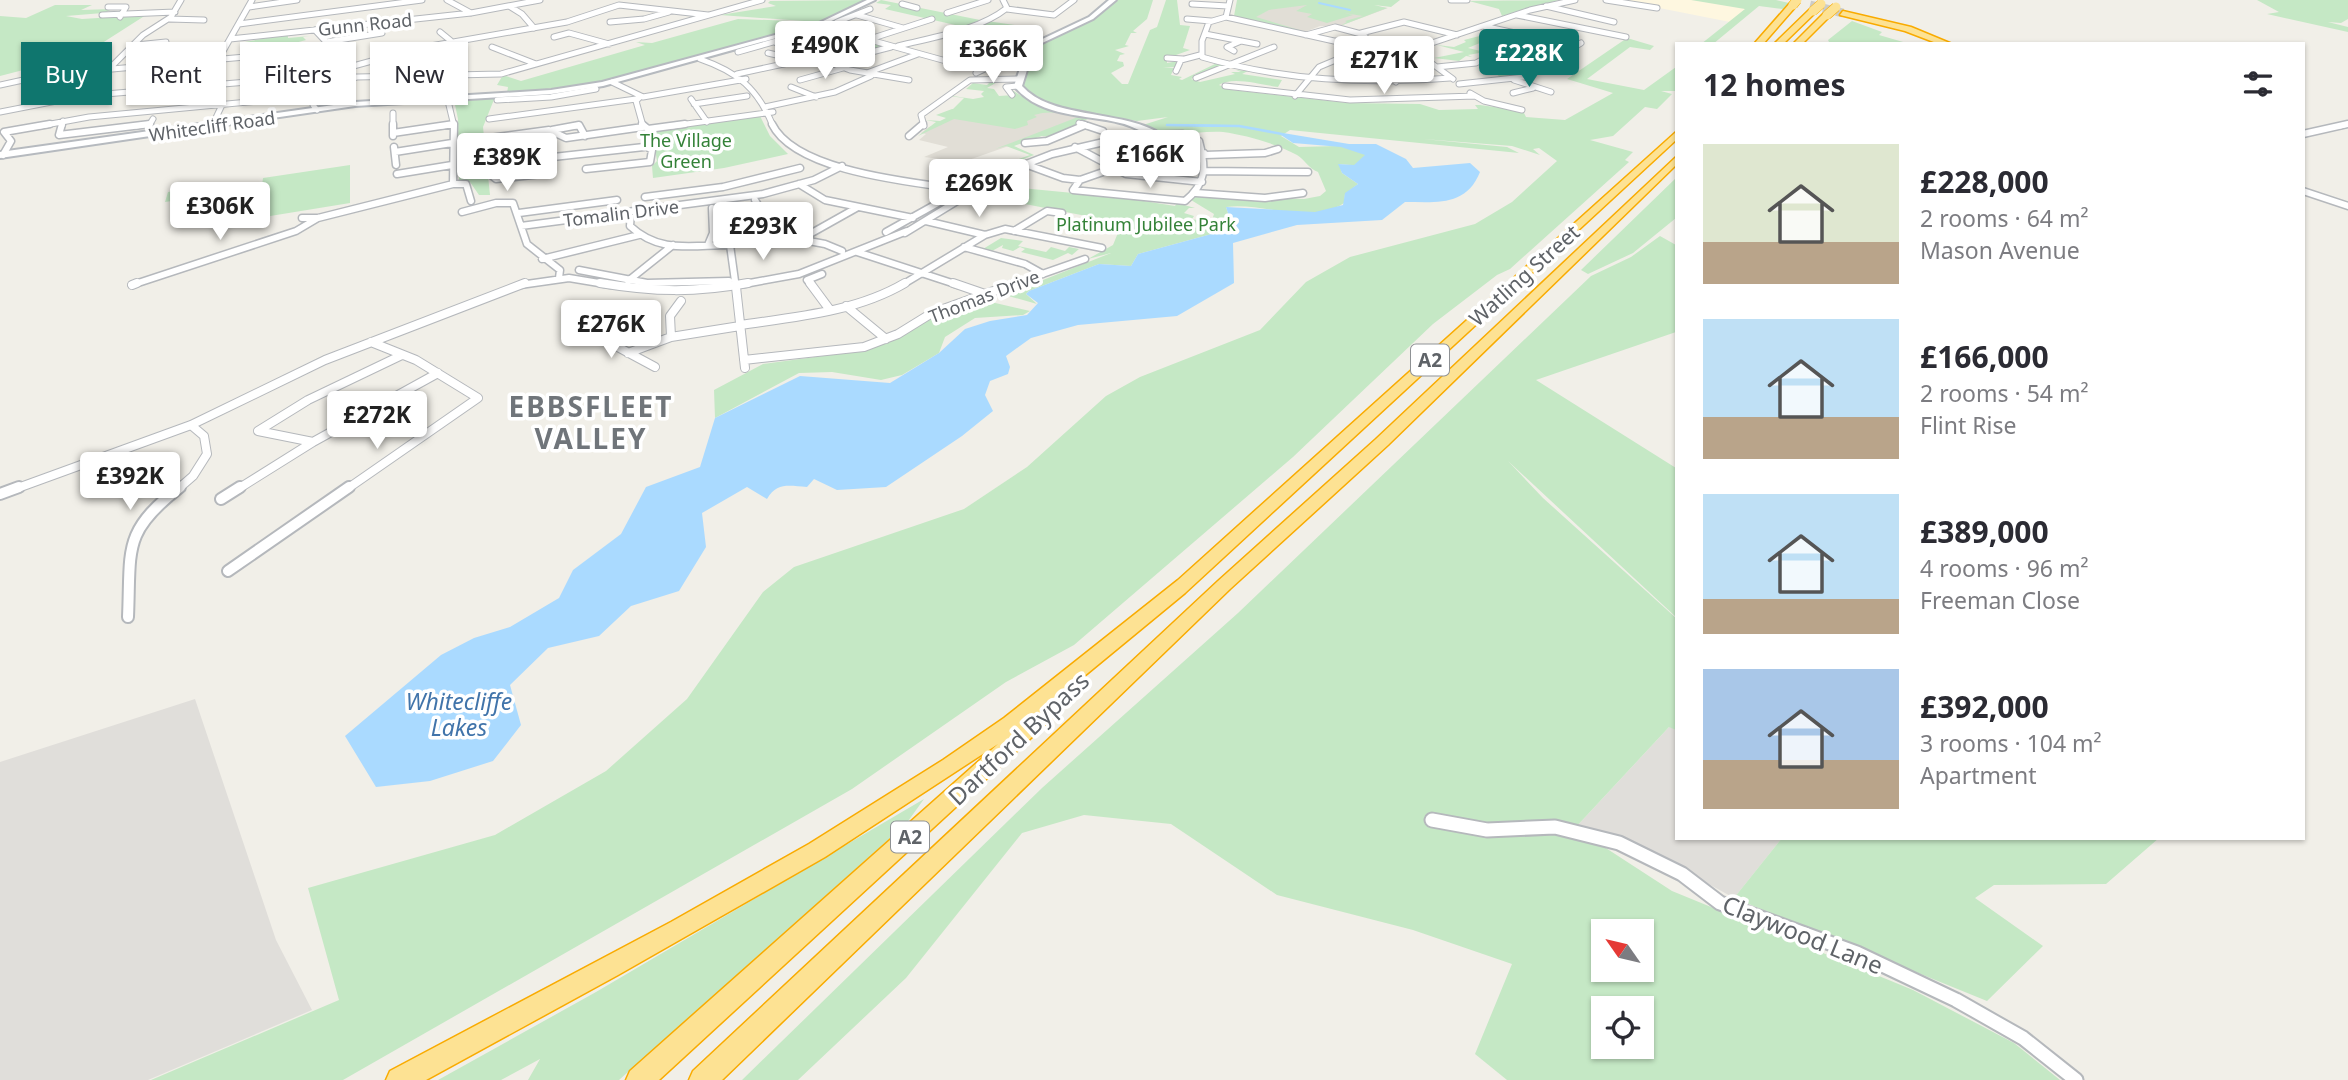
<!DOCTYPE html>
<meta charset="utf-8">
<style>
body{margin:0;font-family:"Noto Sans",sans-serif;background:#f2f2f3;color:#2b2b33;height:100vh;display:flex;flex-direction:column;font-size:26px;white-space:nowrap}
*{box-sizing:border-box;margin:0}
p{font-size:23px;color:#7c7c81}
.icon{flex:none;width:38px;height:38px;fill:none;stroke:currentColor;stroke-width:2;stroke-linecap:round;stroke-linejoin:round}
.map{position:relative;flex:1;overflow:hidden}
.side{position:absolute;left:1675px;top:42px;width:630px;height:798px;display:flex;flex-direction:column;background:#fff;border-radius:0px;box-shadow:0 2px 5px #0004}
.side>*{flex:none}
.banner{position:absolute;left:21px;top:42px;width:665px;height:63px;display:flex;gap:14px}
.needle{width:46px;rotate:304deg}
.fabs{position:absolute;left:1591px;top:919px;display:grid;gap:14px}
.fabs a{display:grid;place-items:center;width:63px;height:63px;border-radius:0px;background:#fff;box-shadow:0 2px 5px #0004;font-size:35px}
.price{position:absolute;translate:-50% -60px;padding:0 16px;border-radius:7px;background:#fff;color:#222;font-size:23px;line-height:46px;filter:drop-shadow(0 2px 4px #0008)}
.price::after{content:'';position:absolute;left:50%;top:42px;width:21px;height:16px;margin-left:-10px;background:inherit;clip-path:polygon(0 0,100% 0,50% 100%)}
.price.current{background:#0f766e;color:#fff}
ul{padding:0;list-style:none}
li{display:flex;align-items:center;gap:21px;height:175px;padding:0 28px}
li span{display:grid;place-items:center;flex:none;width:196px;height:140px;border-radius:0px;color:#555}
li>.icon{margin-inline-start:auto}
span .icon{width:84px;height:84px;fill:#fffc;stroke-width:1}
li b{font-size:30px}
h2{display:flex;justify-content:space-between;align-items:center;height:84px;padding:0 28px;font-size:30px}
.tag{padding:0 24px;border-radius:0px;background:#fff;box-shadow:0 2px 5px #0004;font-size:24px;line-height:63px}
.tag.current{background:#0f766e;color:#fff}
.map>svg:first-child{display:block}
.commercial{fill:#fef7e0}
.industrial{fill:#e0deda}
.education{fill:#e1ded6}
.green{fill:#c5e8c5;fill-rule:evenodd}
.water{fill:#aadaff}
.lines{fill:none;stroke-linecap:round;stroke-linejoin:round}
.stream-far1{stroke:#aadaff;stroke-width:2}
.stream{stroke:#aadaff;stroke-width:2.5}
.highway-tunnel{stroke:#ccccc8;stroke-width:9;stroke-dasharray:9 4.5;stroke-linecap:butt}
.street-far4-casing{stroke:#b5b8bc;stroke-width:7}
.street-far3-casing{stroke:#b5b8bc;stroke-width:9}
.street-far2-casing{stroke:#b5b8bc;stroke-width:10}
.street-far1-casing{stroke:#b5b8bc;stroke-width:14}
.street-casing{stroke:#b5b8bc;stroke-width:17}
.secondary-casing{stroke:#b6babf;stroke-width:4}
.highway-casing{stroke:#f9ab00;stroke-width:3}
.street-far4{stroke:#fff;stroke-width:5}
.street-far3{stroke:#fff;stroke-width:6}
.street-far2{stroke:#fff;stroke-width:8}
.street-far1{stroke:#fff;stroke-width:10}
.street{stroke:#fff;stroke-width:13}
.secondary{fill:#fff;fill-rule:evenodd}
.highway{fill:#fde293;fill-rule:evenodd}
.highway-bridge-casing{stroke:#f9ab00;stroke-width:10;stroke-linecap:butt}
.highway-bridge{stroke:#fde293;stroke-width:9}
.labels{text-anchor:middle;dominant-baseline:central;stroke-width:7;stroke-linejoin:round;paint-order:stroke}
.far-street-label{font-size:18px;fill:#5f6368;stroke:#fff}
.far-park-label{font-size:18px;fill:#348238;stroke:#fff}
.shield{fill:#fff;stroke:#8f9295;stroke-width:2}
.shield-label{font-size:19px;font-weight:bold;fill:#5f6368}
.street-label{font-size:21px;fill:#5f6368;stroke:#fff}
.water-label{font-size:23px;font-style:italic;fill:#4174aa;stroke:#fff}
.near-street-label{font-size:24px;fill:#5f6368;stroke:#fff}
.district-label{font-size:28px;font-weight:bold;letter-spacing:2px;fill:#70757a;stroke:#fff}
</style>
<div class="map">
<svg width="2348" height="1080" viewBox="0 0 2348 1080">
<rect width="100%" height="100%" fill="#f1efe8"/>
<!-- commercial -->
<path class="commercial" d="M1619 0H1701L1747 8 1730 22Z"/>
<!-- industrial -->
<path class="industrial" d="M195 699 276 940 312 1010 148 1080H0V762Z
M1670 726 1676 730V838H1782L1734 898 1633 842 1576 827Z"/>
<!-- education -->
<path class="education" d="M1248 0H1335L1388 8 1340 26H1320L1305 32 1241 16Z
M1017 95 1049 109 1094 116 963 162 924 157 948 147 919 140 926 134 921 133 929 127Z"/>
<!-- green -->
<path class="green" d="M870 0 817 24 603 83 507 93 508 87 497 85 503 75 521 81 645 45 636 42 652 43 738 19 793 21 789 24 800 26 818 22 720 15 776 6 768 3 770 1Z
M881 0 980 20 964 27 885 9 891 5 876 3Z
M1118 0H1153L1147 19 1133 31 1137 33H1131L1125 45 1129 46 1115 50 1125 54 1120 55 1117 61 1123 62 1124 66 1111 73 1122 84H1128L1150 30 1157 27 1166 0H1177L1180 25 1190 26 1183 48 1190 50 1176 55 1181 57 1167 61V63L1178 61 1175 67H1163L1174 68 1171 75 1182 77 1179 79 1182 80 1217 63 1223 65 1201 74H1194L1197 76 1191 79 1200 82 1235 74 1231 72H1241L1236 70 1248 71 1242 74 1282 80 1278 87C1261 85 1233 76 1219 85L1232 90 1348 103 1420 104 1439 110 1478 109 1475 105H1480L1523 111 1526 117 1565 120 1613 93 1567 79 1627 38 1654 46 1650 50 1630 47 1587 79 1644 90 1676 67V91H1661L1672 94 1657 109 1645 107 1613 136 1590 140 1633 152 1625 160 1629 162 1510 269 1497 275 1433 324 1293 457 1074 645 1006 682 852 789 343 1080H151L339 1000 308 888 495 835 606 771 687 699 763 592 794 567 964 509 1027 467 1106 396 1140 377 1260 330 1306 282 1350 257 1475 224 1512 202 1557 161 1539 148 1533 149 1540 155 1512 146 1423 139 1507 147 1519 153 1290 130 1281 136 1299 147 1376 145 1389 181 1351 165 1339 164 1342 173 1358 184 1345 194 1344 203C1310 226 1263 202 1226 207L1228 213 1219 232 1138 254 1131 266 1099 264 1029 291 1026 294 1037 304 1005 295 1111 253 1088 259 1113 245 1122 223 984 196 999 186 1125 198 1175 206 1177 203 1195 208H1189L1184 213 1194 216 1192 219 1211 223 1214 214 1191 200 1196 195 1304 199 1320 196 1326 191 1318 172C1309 169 1305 160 1297 155 1277 144 1246 135 1223 132 1198 130 1166 141 1143 125L1168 117 1137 121 1061 108 1037 102 1021 85C1036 19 1077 40 1118 0Z
M1237 0H1400L1391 7 1374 5 1387 8 1340 26 1347 22 1345 21 1363 16 1344 13 1353 15 1327 23 1307 17 1312 14 1296 11 1307 5 1269 10 1256 17 1306 32 1234 16Z
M1559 0 1502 16 1499 9 1469 1Z
M1691 0H1776L1789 3 1783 9 1759 6 1713 44H1701L1745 9Z
M2257 0H2348V19L2341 23 2328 22 2348 27V32L2267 14 2279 12Z
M55 5H92L81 10 112 9 101 15 103 13 66 16 82 19 146 15 85 54 0 76V16L26 18Z
M987 21 1043 29 1027 33 1025 35H1029L958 61 956 60 1025 35 1014 30 1018 35 1008 39 986 33 990 30 983 25Z
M1852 21 1882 32 1879 35 1910 44H1830L1828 40Z
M1495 32 1502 34 1498 36 1558 48 1547 49 1515 69 1520 71 1505 72 1511 78 1503 79 1482 64 1496 66 1518 54 1526 55 1531 49H1517L1520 47 1487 40 1468 48 1485 52 1468 55 1472 57 1466 56 1459 61 1434 58 1464 52 1437 45 1454 47 1466 42 1464 40Z
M288 34V38L310 36 303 37 306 40 295 43 297 45 259 51 244 49 245 42Z
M847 36 886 47 835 59 804 50Z
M992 80 999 81 987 88 994 89 999 96 1014 95 1009 88 1037 106 1094 116 1050 137 1042 136 1014 146 1034 155 1003 167 999 166 1030 155 1006 146 995 149 1078 117C1064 113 1049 110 1034 115L1037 117 1027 121 1028 125 1015 129 954 119 918 136 936 122 926 120 940 121 946 118 936 115 952 109H943H953L964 98 949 96 955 94 953 96 973 99 984 97 981 94 984 91 966 89 973 83 987 85Z
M495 97 483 127 490 195H479L470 182 459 180 458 119 454 100Z
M760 116 770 136 788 154 724 168 653 178 652 166 657 161 652 132Z
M350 165V203L258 218 263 178Z
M1676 178V218L1633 253 1588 274 1581 270Z
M221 184 219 194 165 202 168 192Z
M756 203 754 231 740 241 725 240 722 209Z
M1660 236 1676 245V332L1536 380 1676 468V617L1508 461 1543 498 1676 618V730L1669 727 1575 828 1672 891 1913 990 2014 1043 2060 1080H1507L1475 1054 1512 964 1413 930 1277 895 1171 824 1084 815 1022 833 906 978 798 1080H742L1042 788 1238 613 1591 276 1631 257ZM1603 931H1642V970H1603ZM1603 1008H1642V1046H1603Z
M1001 238 1023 241 1018 246 1046 252 1051 247 1065 251 1069 247 1079 249 1072 255 1068 253 1053 260 1021 252 1025 249 1020 247 1013 251 1002 248 1003 245 992 251 983 249Z
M978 299 1030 311 1023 315 975 318 945 337 939 353 902 375 881 380 832 372 799 373 715 418 714 390 763 364 867 350 935 315Z
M924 799 906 824 619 1080H528L540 1059 501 1080H438L596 992Z
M1782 838H2159L2106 884 1994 885 1975 898 2043 946 1987 1001 1734 898Z"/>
<!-- water -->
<path class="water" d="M1283 133 1349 144H1376L1406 159 1413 168 1470 163 1480 172C1466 207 1436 202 1405 202L1382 220 1297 225 1233 243 1234 283 1177 316 1078 325 1031 338 1006 356 1010 367 1008 374 990 381 985 395 993 411 962 436 886 487 837 490 814 479 807 487C789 486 777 482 767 499L747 487 702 513 706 547 679 591 631 606 599 636 548 648 510 685 521 725 493 761 430 781 376 787 345 736 441 655 474 638 510 627 559 598 573 570 621 534 646 487 700 467 715 418 800 376 890 383 939 353 965 329 990 321 1027 315 1038 303 1026 294 1029 291 1099 264 1131 266 1138 254 1219 232 1228 213 1226 207 1315 212 1343 205 1345 193 1358 184 1342 173 1338 164 1354 165 1365 155 1341 147 1293 143 1281 135Z"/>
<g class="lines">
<!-- stream-far1 -->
<path class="stream-far1" d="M1319 3 1350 10
M1167 125 1229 126"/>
<!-- stream -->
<path class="stream" d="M1167 125 1239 126 1282 134"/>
<!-- highway-tunnel -->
<path class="highway-tunnel" d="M1810 5 1843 13"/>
<!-- street-far4 casing -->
<g class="street-far4-casing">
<path id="street-far4" d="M447 0 471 13
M1230 0 1226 17 1334 41H1372L1414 49 1530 10 1575 0
M1451 0H1467
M1606 0 1657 8
M902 4 917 8
M1192 4 1228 6
M509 6 522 14 534 28
M1546 6 1614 22
M108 7H126L120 17
M249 7 297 0
M1007 9 1054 15 1074 0
M947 13 988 0
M102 15 175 12
M857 15 903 28
M1517 15 1626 37
M1226 17 1209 22 1202 41V57C1284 81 1365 84 1450 78
M169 19 204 20
M1187 19 1211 21
M610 22 644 19 669 12
M837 22 870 9
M239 24 422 0
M816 25 946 61
M1483 26 1576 46
M315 30 343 60 354 66
M440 32 451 41
M1361 33 1404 22 1457 35
M1205 34 1257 44
M1306 35 1335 27 1365 35
M554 37 569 33 609 44
M230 39 471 13 540 0
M870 39 932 19
M326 42 382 33
M774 42 850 70 909 80
M136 45 166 42
M898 46C933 37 978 31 1007 8L1003 0
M492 47 536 64
M1491 47 1513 52
M1412 49 1453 79
M1234 51 1227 47 1241 41
M738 52 805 33
M768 53 781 56 827 41
M1342 57 1378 67 1396 82
M1167 58 1183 59
M700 59C738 72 758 89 773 126
M218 60 252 0
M833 62 891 47
M1437 67 1476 63 1502 49
M1176 71 1181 60 1200 55
M867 73 918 54
M976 73 1006 59H1027
M737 74 816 57
M314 77 306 84H328L357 77 501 74 762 0
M1196 78 1274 47
M800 80 843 68
M1514 80 1551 92
M612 82 643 97 746 79
M1459 84 1524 77 1581 43
M0 85 46 75 333 49
M1225 86 1350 100 1475 96
M791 87 816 97
M1470 93 1484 101 1522 110
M1513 93 1533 88
M1012 95 1006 87 1018 86
M82 96 143 35 171 17 181 0
M1295 96 1319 67 1374 44
M452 97 448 101 454 126
M640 97 636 101 643 126
M691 99 707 122
M497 100 551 97 596 89
M694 104 747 96
M765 107 835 92 871 76
M0 112 82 96 317 76 419 48 567 22 619 5 708 15
M393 113V126
M489 119 636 99
M1079 123 1087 126
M40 126 89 117 313 96 316 97 313 105 317 110
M62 126 63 121
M136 126 150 124 153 119
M212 126 222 105
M442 126 454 124
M575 126H579
M672 126 773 112
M924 126 921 115 970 80 1019 79
M2340 126 2348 124"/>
</g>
<!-- street-far3 casing -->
<g class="street-far3-casing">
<path id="street-far3" d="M62 124 59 135 150 124
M393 124V136
M642 124 648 129
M772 124C796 174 923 183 973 191
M1082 124 1103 131
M648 129 685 124
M552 130 579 125 585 136
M393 133 454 124
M2303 134 2348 124
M909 136 923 124
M490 138 549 130 566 138 643 127
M1025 143 1047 141 1085 125
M394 147 396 165
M1075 147 1126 174 1202 182
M395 152 452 143
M3 155 11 141 4 132 50 124
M1205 155 1265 153 1278 149
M490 160 491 175 496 179 550 173
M490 164 644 147 650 144 648 129
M1025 164 1063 178 1080 180 1146 157 1204 153
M586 169 650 162 652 150 647 147
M1205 171 1308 172
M397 174 452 165
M453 184H466L471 201
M799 184 825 200 913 218
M2303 191 2348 206
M1196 193 1265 198 1303 193
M645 197 723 187 800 168
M755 200 771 227V234
M462 212 496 203H513L527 244 560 270 559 278
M631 212 630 226C660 254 691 245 730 245L735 281
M519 213 617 200
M302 218H318L453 184 454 124
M926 221 985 235 1005 229 1102 248
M521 226 763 194 814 180 842 166
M1014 231 1047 211 1062 213
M886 232 938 203
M905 233 1003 173 1052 154 1134 135 1183 134 1199 141C1206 167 1207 183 1185 201L1073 190 1080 180
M801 239 858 207
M708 245 713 233 712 208
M730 245 771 234 825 244 842 251
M964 247 1025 264 1043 274
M857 252 958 285
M542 259 639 235
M579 270 647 283 729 281
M628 281 673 245
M132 285 296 231 318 218
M520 285 569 278 611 285
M739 285 799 274 907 231
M811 285 807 280 822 274
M902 285 985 235
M1011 285 1085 259"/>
</g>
<!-- street-far2 casing -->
<g class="street-far2-casing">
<path id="street-far2" d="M600 283C654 292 695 293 748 283
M810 283 830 310
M953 283 985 294
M132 285 137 283
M736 287 745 368
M846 306 886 339
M594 319 616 346 655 367
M740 325C795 317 856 312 905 283
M671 337 670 316 681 301
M628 353 671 337 740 326
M402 355 308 400 258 431 313 442 438 373
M744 360 864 347 898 334 932 313 1016 283
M15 489 191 425 325 360 525 283
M178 489 193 476 207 454 204 436 191 425
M238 489 313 442
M347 489 478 398 416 360 371 342"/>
</g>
<!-- street-far1 casing -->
<g class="street-far1-casing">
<path id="street-far1" d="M0 494 19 487
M221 499 240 487
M228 571 349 487
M128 617C131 548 122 532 180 487"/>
</g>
<!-- street casing -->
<g class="street-casing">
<path id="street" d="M1432 820 1487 830 1555 827 1619 843 1682 874 1720 903 1857 953 1956 1000 2023 1038 2076 1080"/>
</g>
<!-- secondary casing -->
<g class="secondary-casing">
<path id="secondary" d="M867 0H875L823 25 603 86 551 94 355 106 0 158V152L355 102 551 90 602 82 819 23Z
M1109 0H1116L1093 19 1038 45 1033 51 1022 86C1050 118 1115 110 1156 131V135C1145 135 1132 125 1120 123 1084 114 1040 118 1014 86L1026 51 1034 43 1089 17Z"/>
</g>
<!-- highway casing -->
<g class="highway-casing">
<path id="highway" d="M1790 3 1797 5 1763 44H1754Z
M1810 9 1817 11 1783 44H1774Z
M1843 11 1911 27 1952 44H1939L1905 31 1840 15Z
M1824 13 1831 15 1802 44H1793Z
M1676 132V140L1185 593 1066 691 1073 697 1070 702 659 1080H626L630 1071 998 744 825 857 618 975 426 1080H386L390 1071 671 922 809 844 943 760 1004 718 1178 580Z
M1676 157V165L1388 445 1230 589 722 1080H689L693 1071 1218 581 1376 439Z"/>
</g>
<!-- street-far4 -->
<use href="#street-far4" class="street-far4"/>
<!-- street-far3 -->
<use href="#street-far3" class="street-far3"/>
<!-- street-far2 -->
<use href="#street-far2" class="street-far2"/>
<!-- street-far1 -->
<use href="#street-far1" class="street-far1"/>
<!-- street -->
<use href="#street" class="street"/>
<!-- secondary -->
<use href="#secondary" class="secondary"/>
<!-- highway -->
<use href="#highway" class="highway"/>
<!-- highway-bridge casing -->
<g class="highway-bridge-casing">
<path id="highway-bridge" d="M1793 5 1797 0
M1813 11 1821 4
M1827 15 1836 7"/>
</g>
<!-- highway-bridge -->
<use href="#highway-bridge" class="highway-bridge"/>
</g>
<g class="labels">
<!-- far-street labels -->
<g class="far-street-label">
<text transform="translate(365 24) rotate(-6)">Gunn Road</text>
<text transform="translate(212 126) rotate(-8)">Whitecliff Road</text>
<text transform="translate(621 213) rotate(-7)">Tomalin Drive</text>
<text transform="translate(984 296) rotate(-21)">Thomas Drive</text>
</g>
<!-- far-park labels -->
<g class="far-park-label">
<text x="686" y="140">The Village<tspan x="686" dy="21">Green</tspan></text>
<text x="1146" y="224">Platinum Jubilee Park</text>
</g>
<!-- shield labels -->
<g class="shield">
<rect x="1411" y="344.5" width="38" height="31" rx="5"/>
<rect x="891" y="821.5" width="38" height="31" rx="5"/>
</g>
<g class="shield-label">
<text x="1430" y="360">A2</text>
<text x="910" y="837">A2</text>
</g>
<!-- street labels -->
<g class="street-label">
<text transform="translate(1524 275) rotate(-42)">Watling Street</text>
</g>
<!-- water labels -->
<g class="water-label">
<text x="459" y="701">Whitecliffe<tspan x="459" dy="26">Lakes</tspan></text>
</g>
<!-- near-street labels -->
<g class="near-street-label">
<text transform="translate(1018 738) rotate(-43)">Dartford Bypass</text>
<text transform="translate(1803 934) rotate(22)">Claywood Lane</text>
</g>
<!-- district labels -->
<g class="district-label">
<text x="591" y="406">EBBSFLEET<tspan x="591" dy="32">VALLEY</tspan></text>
</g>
</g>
</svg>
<div class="fabs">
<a><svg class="needle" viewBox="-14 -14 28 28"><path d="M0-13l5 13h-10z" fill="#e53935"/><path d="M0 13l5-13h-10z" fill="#7c7c81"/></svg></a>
<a><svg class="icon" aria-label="locate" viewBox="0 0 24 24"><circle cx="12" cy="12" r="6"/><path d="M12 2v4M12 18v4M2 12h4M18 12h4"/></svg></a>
</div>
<b class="price" style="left:825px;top:81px">£490K</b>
<b class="price" style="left:993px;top:85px">£366K</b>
<b class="price current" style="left:1529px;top:89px">£228K</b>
<b class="price" style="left:1384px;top:96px">£271K</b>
<b class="price" style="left:1150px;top:190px">£166K</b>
<b class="price" style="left:507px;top:193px">£389K</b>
<b class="price" style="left:979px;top:219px">£269K</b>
<b class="price" style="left:220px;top:242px">£306K</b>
<b class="price" style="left:763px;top:262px">£293K</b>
<b class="price" style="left:611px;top:360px">£276K</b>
<b class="price" style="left:377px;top:451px">£272K</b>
<b class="price" style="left:130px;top:512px">£392K</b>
<div class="banner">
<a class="tag current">Buy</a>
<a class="tag">Rent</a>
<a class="tag">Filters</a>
<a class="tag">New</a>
</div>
<section class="side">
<h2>12 homes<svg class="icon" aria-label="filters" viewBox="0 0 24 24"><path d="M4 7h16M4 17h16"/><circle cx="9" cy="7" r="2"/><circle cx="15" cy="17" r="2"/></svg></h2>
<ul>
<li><span style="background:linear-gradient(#dfe7d0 70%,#b9a48a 0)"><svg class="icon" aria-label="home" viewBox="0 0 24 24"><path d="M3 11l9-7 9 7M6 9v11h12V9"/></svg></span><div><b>£228,000</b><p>2 rooms · 64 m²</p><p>Mason Avenue</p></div></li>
<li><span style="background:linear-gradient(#bfe0f5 70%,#b9a48a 0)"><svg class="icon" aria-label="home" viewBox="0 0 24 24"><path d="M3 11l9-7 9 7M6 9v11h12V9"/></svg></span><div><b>£166,000</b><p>2 rooms · 54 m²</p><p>Flint Rise</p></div></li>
<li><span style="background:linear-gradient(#bfe0f5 75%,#b9a48a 0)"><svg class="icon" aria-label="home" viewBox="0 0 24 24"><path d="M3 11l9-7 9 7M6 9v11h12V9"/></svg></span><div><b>£389,000</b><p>4 rooms · 96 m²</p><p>Freeman Close</p></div></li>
<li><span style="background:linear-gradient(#a9c7e8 65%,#b9a48a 0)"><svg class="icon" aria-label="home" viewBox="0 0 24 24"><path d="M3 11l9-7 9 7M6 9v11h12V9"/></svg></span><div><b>£392,000</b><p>3 rooms · 104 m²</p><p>Apartment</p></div></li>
</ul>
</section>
</div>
